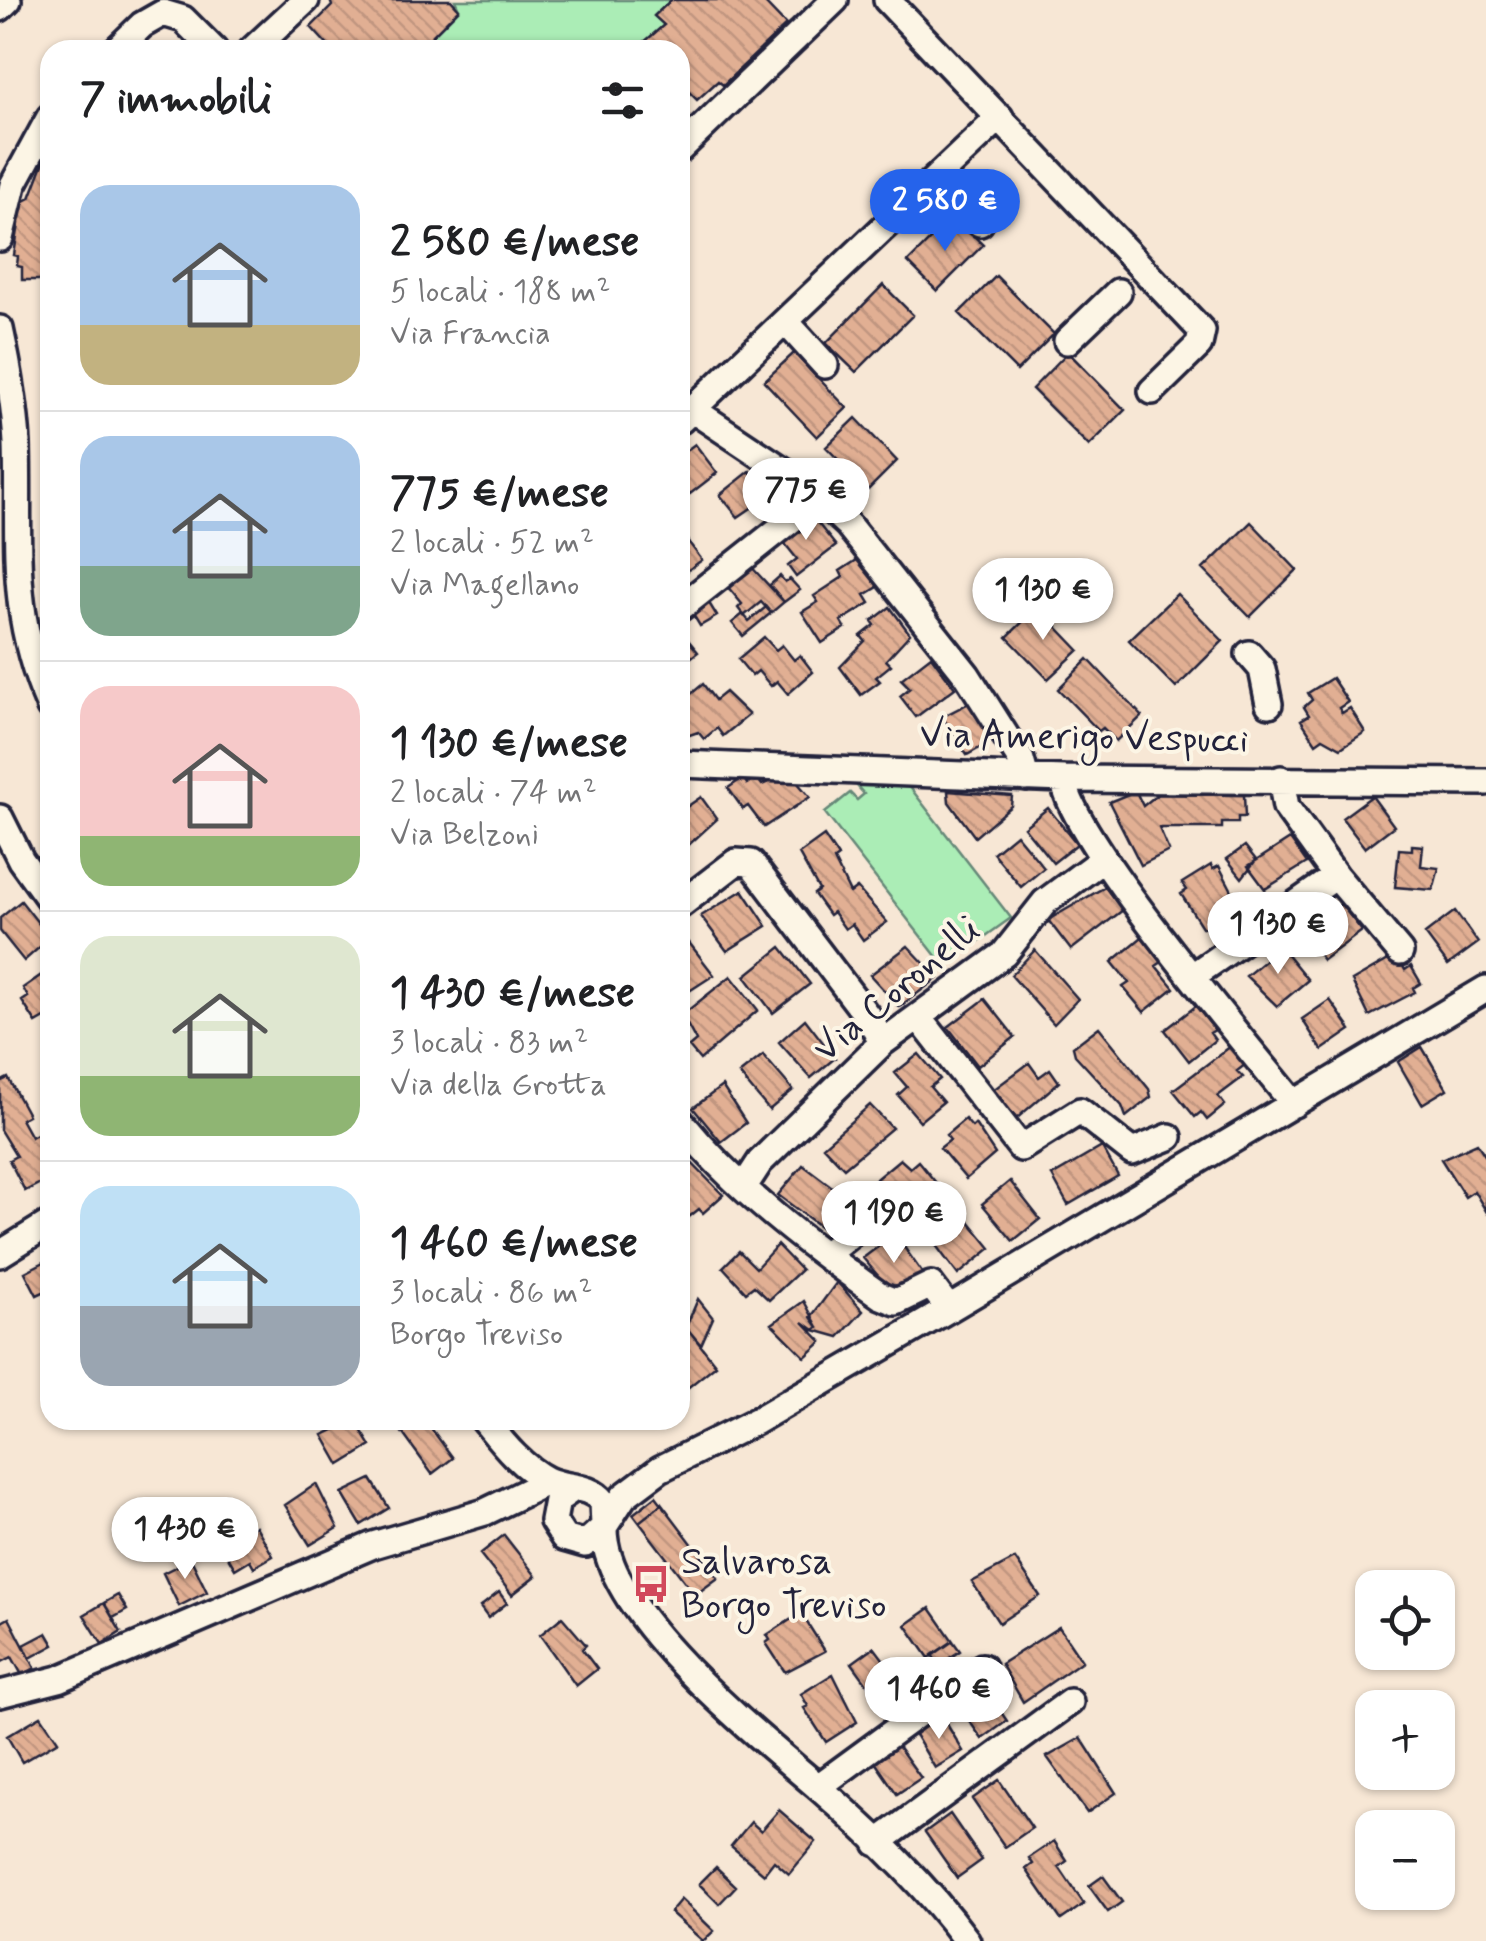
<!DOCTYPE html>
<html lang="it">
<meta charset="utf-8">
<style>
body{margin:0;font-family:Mynerve,sans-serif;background:#f6f6f6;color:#202124;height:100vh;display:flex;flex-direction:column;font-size:38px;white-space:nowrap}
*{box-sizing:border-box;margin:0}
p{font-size:32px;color:#757577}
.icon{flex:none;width:55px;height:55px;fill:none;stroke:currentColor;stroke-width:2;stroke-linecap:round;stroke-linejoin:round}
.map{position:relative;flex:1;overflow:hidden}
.sheet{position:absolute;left:40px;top:40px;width:650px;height:1390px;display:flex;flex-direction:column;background:#fff;border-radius:30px;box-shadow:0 2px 8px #0004}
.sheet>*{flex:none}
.tools{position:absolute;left:1355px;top:1570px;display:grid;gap:20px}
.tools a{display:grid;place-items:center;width:100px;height:100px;border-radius:20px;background:#fff;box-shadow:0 2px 8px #0004;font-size:50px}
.price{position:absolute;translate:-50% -85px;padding:0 22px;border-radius:35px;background:#fff;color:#222;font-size:32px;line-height:65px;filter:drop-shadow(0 2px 5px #0008)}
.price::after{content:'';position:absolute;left:50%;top:60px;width:30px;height:22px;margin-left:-15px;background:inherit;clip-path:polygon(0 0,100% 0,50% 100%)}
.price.current{background:#2563eb;color:#fff}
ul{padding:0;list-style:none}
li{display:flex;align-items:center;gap:30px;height:250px;padding:0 40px}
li+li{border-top:2px solid #e0e0e0}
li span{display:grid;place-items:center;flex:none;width:280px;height:200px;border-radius:30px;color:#555}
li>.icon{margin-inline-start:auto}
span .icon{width:120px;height:120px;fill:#fffc;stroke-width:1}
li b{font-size:42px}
h2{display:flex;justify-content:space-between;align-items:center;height:120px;padding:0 40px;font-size:42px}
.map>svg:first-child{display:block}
.green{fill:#abedb6;stroke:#668878;stroke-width:2.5}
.building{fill:url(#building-back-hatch);stroke:#22223b;stroke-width:2.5}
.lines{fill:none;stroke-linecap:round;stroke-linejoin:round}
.minor-casing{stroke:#22223b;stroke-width:32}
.minor{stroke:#fcf5e5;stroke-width:25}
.labels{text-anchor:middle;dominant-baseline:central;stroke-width:8;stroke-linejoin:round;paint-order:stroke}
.street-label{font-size:38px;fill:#22223b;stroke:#fcf5e5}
.poi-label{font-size:38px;fill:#22223b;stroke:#fcf5e5;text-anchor:start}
</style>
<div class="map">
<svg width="1486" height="1941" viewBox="0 0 1486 1941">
<defs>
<pattern id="building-back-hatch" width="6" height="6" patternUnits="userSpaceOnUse" patternTransform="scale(2.5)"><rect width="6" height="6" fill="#e1af93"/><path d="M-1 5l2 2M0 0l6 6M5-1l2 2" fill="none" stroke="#c19680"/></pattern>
</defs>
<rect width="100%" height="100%" fill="#f7e7d5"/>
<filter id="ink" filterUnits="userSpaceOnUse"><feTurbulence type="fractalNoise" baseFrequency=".01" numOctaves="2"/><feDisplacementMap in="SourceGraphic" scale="20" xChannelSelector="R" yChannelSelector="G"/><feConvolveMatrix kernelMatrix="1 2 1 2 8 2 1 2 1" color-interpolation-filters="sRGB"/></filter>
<g filter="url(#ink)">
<!-- green -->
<path class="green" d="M455 0H671L655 15 664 25 636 50H418L459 9Z
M857 786H909L1011 918 944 966 825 813 850 793 857 800 864 794Z"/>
<!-- building -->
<path class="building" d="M451 0 459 9 418 50H332L311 27 332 6 330 0Z
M671 0H762L786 25 723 85 718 81 697 100 680 83V50H647L642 44 664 25 654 16Z
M50 146V280H22V267L17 266 18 256 14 255 19 224 15 223 19 204 30 198Z
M954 216 983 245 937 291 908 262Z
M996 276 1054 334 1017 371 959 313Z
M883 285 913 315 856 372 826 343Z
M1068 352 1125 410 1089 446 1032 389Z
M794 353 847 408 817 437 764 381Z
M856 418 897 461 868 490 826 447Z
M695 444 717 473 690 494 680 480V455Z
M750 471 766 498 738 517 720 495Z
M764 481 782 492 769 502 757 486Z
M808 511 836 546 796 577 788 566 797 559 778 535Z
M1251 522 1297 570 1250 617 1203 569Z
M681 532 702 560 680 576V533Z
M860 558 878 587 865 595 870 603 841 621 845 628 822 643 802 612 818 602 814 596 843 577 840 571Z
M747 562 784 602 771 613 761 602 744 616 738 608 742 604 727 586Z
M780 576 785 582 790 579 800 590 784 602 770 585Z
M1177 594 1223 641 1176 688 1129 640Z
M709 603 717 616 700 626 692 613Z
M766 607 771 613 743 636 732 623 743 614 749 621Z
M890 607 910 634 886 660 891 665 876 677 880 681 861 695 840 667 865 641 861 636 875 625 872 621Z
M1038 607 1079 650 1048 679 1007 637Z
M680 630 698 652 680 666Z
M764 637 776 650 782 645 794 660 800 655 813 672 788 694 777 681 771 686 758 671 752 676 738 659Z
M931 656 955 688 916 717 900 696 910 688 901 679Z
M1088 659 1142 716 1116 741 1103 728 1099 731 1058 689Z
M1332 678 1348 702 1339 708 1342 713 1350 708 1365 732 1341 748 1323 738 1316 743 1301 720 1309 715 1304 707 1312 700 1308 693Z
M703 684 715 700 725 692 749 715 723 736 717 728 704 739 698 732 681 738 680 703Z
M975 700 996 739 967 755 942 717Z
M789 773 810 797 764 827 748 806 743 809 728 788 743 778 747 784 756 777 762 785Z
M948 791 1012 796 1011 806 975 837 949 802Z
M1131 793 1137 794 1143 806 1158 794 1244 795 1245 817H1238V823H1222V828H1159L1169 851 1141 865 1109 802Z
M1372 796 1394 826 1365 848 1342 818Z
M701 797 717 819 682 851 680 801 685 808Z
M1048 808 1077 844 1053 863 1024 827Z
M1016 834 1044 868 1021 887 993 853Z
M824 836 838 857 834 860 850 893 857 888 887 922 863 940 852 924 845 929 833 912 829 915 814 894 819 890 799 854Z
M1290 839 1307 863 1265 889 1248 866Z
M1412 845 1423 846 1421 866 1439 868 1433 890 1395 887 1399 849 1412 850Z
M1245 846 1256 860 1242 878 1227 859Z
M1211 865 1213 869 1219 866 1241 908 1208 929 1202 927 1181 894 1187 890 1182 883Z
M1105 887 1123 910 1071 950 1048 920Z
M743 890 767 926 727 951 701 916Z
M1323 899 1332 911 1341 904 1362 931 1323 960 1293 921Z
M21 901 50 938 24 961 0 931V918Z
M1455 911 1478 943 1448 965 1425 934Z
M684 936 714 975 680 997V939Z
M1142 937 1162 962 1156 966 1174 988 1144 1012 1123 987 1129 983 1112 962Z
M908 946 938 978 899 1007 870 975Z
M781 947 810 984 773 1013 745 976Z
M1281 947 1308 980 1277 1006 1246 976Z
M1035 950 1078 999 1054 1024 1011 975Z
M1397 955 1405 970 1411 966 1421 983 1413 988 1415 992 1369 1016 1352 981Z
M50 969V1015L36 1023 22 1001 28 997 23 988Z
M731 976 758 1010 700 1060 689 1047 696 1041 682 1015Z
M985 999 1015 1037 978 1066 948 1027Z
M1330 1000 1351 1030 1322 1050 1302 1019Z
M1196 1006 1215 1030 1210 1033 1215 1040 1189 1061 1165 1030Z
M805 1019 835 1058 811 1078 779 1042Z
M1099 1027 1149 1089 1151 1097 1126 1117 1122 1106 1075 1055 1073 1047Z
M1231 1046 1246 1064 1237 1071 1243 1077 1218 1096 1225 1105 1207 1120 1201 1112 1195 1117 1173 1090Z
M1422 1047 1447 1089 1422 1104 1398 1062Z
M919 1054 940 1079 930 1087 943 1102 920 1121 898 1095 907 1087 895 1073Z
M763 1055 793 1090 769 1110 739 1074Z
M1029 1063 1039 1077 1050 1069 1059 1082 1015 1120 993 1090Z
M8 1078 28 1115 21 1119 31 1137 41 1132 50 1149V1178L25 1191 9 1160 16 1156 0 1130V1082Z
M722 1086 746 1123 721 1142 693 1108Z
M870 1105 892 1128 844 1168 823 1146Z
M965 1119 972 1127 975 1124 995 1154 966 1179 940 1148 950 1140 946 1135Z
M1477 1143 1486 1157V1211L1474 1191 1465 1197 1441 1159Z
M1102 1147 1118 1176 1068 1205 1052 1176Z
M681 1152 723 1195 703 1213 699 1209 689 1217 680 1206Z
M900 1159 910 1168 918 1161 947 1196 922 1217 899 1188 878 1205 865 1188Z
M803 1165 851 1201 826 1231 778 1195Z
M1010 1181 1040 1219 1013 1241 982 1204Z
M960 1210 991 1248 958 1275 929 1236Z
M895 1234 925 1277 896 1297 863 1258Z
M777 1245 801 1270 769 1300 754 1286 746 1292 723 1267 739 1251 756 1268Z
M50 1259V1289L37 1295 25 1272Z
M837 1282 863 1311 839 1337 814 1330 818 1327 811 1317Z
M698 1299 713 1318 701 1345 686 1327Z
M804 1301 818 1327 814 1330 803 1322 822 1342 805 1357 772 1324Z
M680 1319 716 1365 680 1394Z
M355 1420 371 1446 340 1465 323 1435Z
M393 1420H425L453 1458 432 1474Z
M371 1479 389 1508 361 1525 342 1493Z
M316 1484 338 1528 310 1545 285 1505Z
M656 1496 662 1504 639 1522 633 1514Z
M662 1504 718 1578 695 1595 639 1522Z
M256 1526 273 1556 254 1567 250 1560 235 1569 221 1545Z
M504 1535 536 1576 512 1595 480 1554Z
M191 1559 207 1592 179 1606 163 1573Z
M1015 1559 1040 1596 999 1623 972 1582Z
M499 1592 507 1603 488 1618 480 1607Z
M118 1595 127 1610 113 1618 104 1603Z
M104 1603 121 1632 102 1644 84 1615Z
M930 1608 953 1641 929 1658 906 1625Z
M801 1613 825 1651 785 1672 766 1643 770 1640 767 1635Z
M562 1617 586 1645 582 1649 597 1669 576 1686 540 1635Z
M9 1618 35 1668 22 1675 12 1657 0 1663V1623Z
M1059 1627 1082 1661 1023 1702 1001 1664Z
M47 1633 54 1645 30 1658 24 1645Z
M953 1641 960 1651 939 1665 932 1655Z
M874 1647 898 1679 876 1696 852 1663Z
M833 1674 857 1722 826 1742 804 1708 808 1706 801 1694Z
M984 1687 1007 1721 982 1739 958 1705Z
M41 1716 58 1741 22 1762 7 1736Z
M942 1716 963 1751 935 1768 914 1733Z
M1081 1738 1116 1793 1087 1813 1047 1757Z
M898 1746 921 1778 897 1794 875 1762Z
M999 1780 1032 1828 1005 1847 972 1799Z
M779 1810 816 1842 789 1874 774 1861 764 1874 731 1846 751 1822 761 1831Z
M950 1814 982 1860 957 1878 925 1832Z
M1054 1841 1067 1861 1059 1867 1084 1904 1061 1920 1026 1869 1033 1864 1029 1858Z
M716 1867 736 1886 719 1904 699 1884Z
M1103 1876 1122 1902 1108 1912 1089 1886Z
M681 1899 714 1931 703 1941 670 1912Z"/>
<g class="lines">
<!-- minor casing -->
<g class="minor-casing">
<path id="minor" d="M887 0 1202 331 1199 345 1152 391
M0 8 8 0
M116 50 142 25 163 13 183 19 214 50
M252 50 306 0
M680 149 835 0
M937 178 980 223
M0 238 13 185 50 117
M786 322 825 365
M0 329C8 366 15 405 17 443 20 542 8 611 50 707
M1067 341 1118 292
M693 410 804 484 848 525 967 675 1021 760 1026 778
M681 420 1000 117
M680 608 820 497
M1249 654 1262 669 1269 704
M680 764 1064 779 1486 782
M1064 779C1064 830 1252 1051 1294 1104
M1281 779 1286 807 1336 876
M0 818 21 860 50 900
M680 905 736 862 751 863 871 1021 882 1043
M1194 975 1336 876 1400 952
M920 1019 1021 1148 1080 1111 1132 1152 1169 1137
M680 1121C736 1190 807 1244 881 1296L896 1302 931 1285 949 1309
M745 1185 760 1162 882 1043 1004 954 1045 902 1103 859
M0 1254 50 1223
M826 1254 890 1202
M484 1420C502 1442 520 1466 547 1480 566 1489 589 1484 603 1502L604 1527 585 1544 564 1538 553 1521 557 1500 574 1488
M606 1524 624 1496 660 1469 756 1421 949 1309 1486 989
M604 1527C602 1613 758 1735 818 1787 871 1833 925 1884 967 1941
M0 1694 59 1679 373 1545 485 1512 549 1481
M818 1787 982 1667
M877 1843 1070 1702"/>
</g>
<!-- minor -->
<use href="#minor" class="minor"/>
</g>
</g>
<!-- icons -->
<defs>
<g id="bus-bare" transform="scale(3)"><path d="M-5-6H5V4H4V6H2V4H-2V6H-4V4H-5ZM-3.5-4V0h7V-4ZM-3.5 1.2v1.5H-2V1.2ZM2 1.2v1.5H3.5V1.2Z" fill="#d1495b" stroke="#fcf5e5" stroke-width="2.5" paint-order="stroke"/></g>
</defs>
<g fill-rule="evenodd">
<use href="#bus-bare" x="651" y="1584"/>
</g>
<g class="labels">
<!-- street labels -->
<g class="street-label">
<text transform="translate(1084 738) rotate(1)">Via Amerigo Vespucci</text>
<text transform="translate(897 990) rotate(-40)">Via Coronelli</text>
</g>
<!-- poi labels -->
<g class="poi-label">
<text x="681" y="1562">Salvarosa<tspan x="681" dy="44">Borgo Treviso</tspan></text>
</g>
</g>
</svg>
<div class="tools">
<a><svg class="icon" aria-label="locate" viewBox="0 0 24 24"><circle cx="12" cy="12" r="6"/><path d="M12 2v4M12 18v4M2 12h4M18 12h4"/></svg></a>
<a>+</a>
<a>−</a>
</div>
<b class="price current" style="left:945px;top:254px">2 580 €</b>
<b class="price" style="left:806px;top:543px">775 €</b>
<b class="price" style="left:1043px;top:643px">1 130 €</b>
<b class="price" style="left:1278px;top:977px">1 130 €</b>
<b class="price" style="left:894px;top:1266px">1 190 €</b>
<b class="price" style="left:185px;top:1582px">1 430 €</b>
<b class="price" style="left:939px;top:1742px">1 460 €</b>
<section class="sheet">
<h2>7 immobili<svg class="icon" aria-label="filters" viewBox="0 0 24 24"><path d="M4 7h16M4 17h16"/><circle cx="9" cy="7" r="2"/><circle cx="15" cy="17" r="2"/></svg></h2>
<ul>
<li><span style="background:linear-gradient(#a9c7e8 70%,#c2b280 0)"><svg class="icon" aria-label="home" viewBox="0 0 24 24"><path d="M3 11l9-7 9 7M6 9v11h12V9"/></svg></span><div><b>2 580 €/mese</b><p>5 locali · 188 m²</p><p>Via Francia</p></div></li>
<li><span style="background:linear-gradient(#a9c7e8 65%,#7fa58c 0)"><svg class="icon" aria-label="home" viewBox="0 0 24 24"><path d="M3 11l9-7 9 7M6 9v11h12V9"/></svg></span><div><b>775 €/mese</b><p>2 locali · 52 m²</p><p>Via Magellano</p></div></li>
<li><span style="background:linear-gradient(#f6c9c9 75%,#8fb573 0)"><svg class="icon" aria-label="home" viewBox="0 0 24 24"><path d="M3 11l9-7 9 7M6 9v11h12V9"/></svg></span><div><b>1 130 €/mese</b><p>2 locali · 74 m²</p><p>Via Belzoni</p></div></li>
<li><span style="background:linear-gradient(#dfe7d0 70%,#8fb573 0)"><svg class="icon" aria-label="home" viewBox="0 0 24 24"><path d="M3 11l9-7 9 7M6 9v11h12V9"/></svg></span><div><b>1 430 €/mese</b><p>3 locali · 83 m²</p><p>Via della Grotta</p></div></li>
<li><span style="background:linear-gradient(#bfe0f5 60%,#9aa5b1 0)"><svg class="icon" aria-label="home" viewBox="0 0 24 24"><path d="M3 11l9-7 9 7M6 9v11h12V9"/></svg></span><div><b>1 460 €/mese</b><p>3 locali · 86 m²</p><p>Borgo Treviso</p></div></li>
</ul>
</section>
</div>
